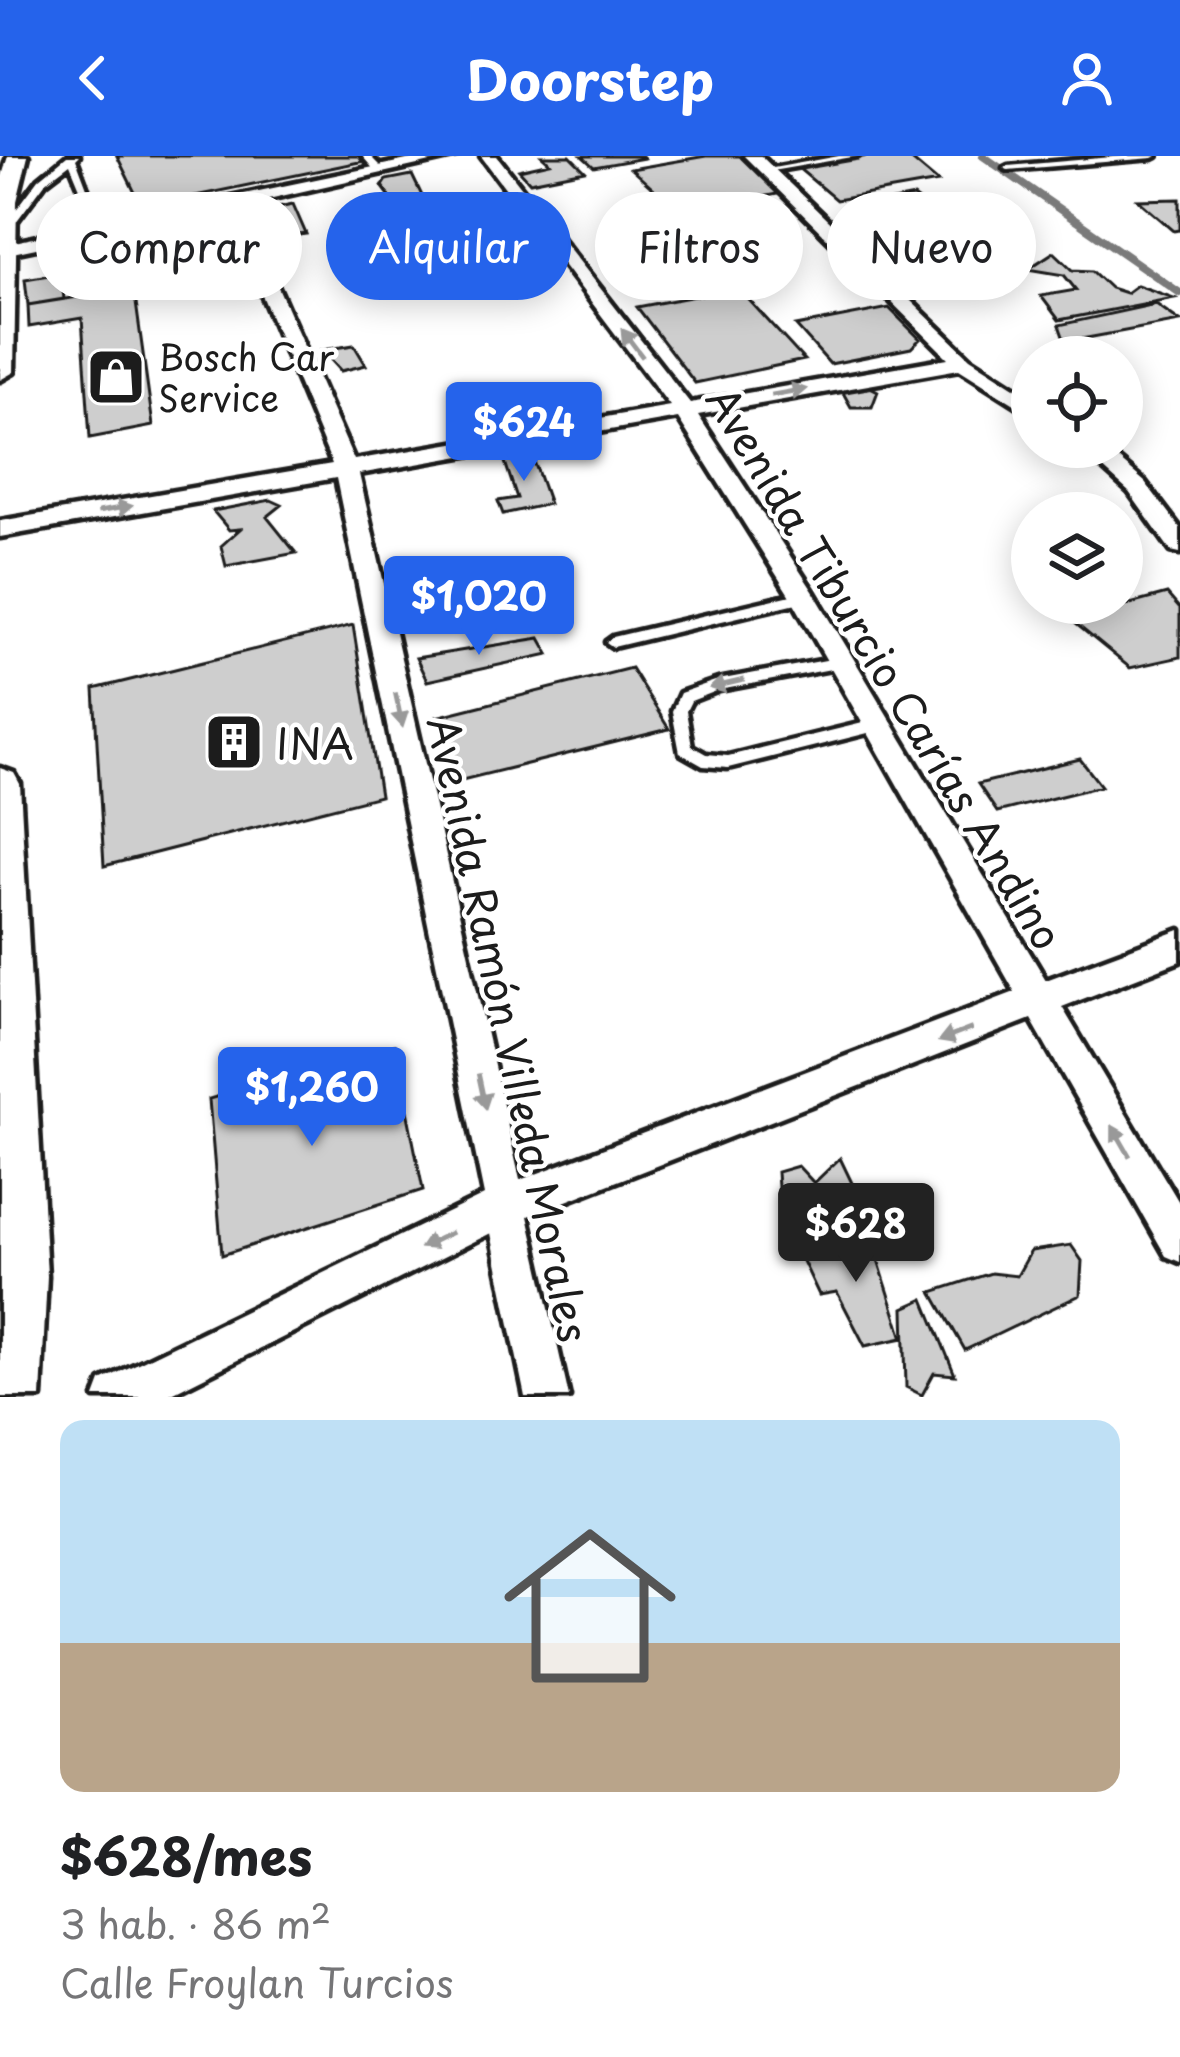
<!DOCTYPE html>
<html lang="es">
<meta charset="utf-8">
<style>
body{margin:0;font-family:"Playpen Sans",sans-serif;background:#f2f2f2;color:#202124;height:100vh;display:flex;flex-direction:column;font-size:45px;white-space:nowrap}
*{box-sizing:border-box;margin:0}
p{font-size:39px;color:#757577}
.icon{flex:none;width:66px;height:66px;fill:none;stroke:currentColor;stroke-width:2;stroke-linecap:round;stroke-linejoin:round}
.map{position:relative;height:1241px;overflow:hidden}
.side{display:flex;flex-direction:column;background:#fff;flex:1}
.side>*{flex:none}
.banner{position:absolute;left:36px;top:36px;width:1110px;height:108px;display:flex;gap:24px}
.buttons{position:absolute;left:1011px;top:180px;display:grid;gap:24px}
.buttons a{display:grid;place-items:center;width:132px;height:132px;border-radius:50%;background:#fff;box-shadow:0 6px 30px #0003;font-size:60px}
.price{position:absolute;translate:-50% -102px;padding:0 27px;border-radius:12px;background:#2563eb;color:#fff;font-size:39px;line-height:78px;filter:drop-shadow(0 3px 6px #0008)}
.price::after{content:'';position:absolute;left:50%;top:72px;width:36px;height:27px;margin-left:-18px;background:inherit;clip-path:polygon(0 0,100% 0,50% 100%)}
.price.current{background:#222;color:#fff}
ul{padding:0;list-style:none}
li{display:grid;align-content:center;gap:24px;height:636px;padding:0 60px}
li span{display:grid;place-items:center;height:372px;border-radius:24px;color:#555}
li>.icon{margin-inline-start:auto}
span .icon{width:216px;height:216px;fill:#fffc;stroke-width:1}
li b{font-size:51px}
.pill{padding:0 42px;border-radius:54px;background:#fff;box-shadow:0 6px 30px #0003;font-size:42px;line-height:108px}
.pill.current{background:#2563eb;color:#fff}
header{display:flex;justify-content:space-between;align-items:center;height:156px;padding:0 60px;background:#2563eb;color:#fff;font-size:54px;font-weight:700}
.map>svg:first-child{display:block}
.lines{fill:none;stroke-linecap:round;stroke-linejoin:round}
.stream{stroke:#7a7a7a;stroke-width:8}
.building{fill:#cecece;stroke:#1c1c1c;stroke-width:3}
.service-casing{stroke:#1c1c1c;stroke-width:9}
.minor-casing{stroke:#1c1c1c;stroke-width:9}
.tertiary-casing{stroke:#1c1c1c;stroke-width:9}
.service{fill:#fff;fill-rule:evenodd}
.minor{fill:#fff;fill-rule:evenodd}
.tertiary{fill:#fff;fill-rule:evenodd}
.oneway{fill:#999}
.labels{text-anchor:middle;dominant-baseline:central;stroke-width:9;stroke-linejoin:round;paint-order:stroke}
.far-poi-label{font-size:36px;fill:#1c1c1c;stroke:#fff;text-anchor:start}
.street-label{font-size:42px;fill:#1c1c1c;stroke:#fff}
.poi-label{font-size:42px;fill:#1c1c1c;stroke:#fff;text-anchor:start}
</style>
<header><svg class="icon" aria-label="back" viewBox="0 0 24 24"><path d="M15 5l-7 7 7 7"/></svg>Doorstep<svg class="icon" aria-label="person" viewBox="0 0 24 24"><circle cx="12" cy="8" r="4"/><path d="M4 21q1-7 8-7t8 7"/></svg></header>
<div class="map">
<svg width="1180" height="1241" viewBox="0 0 1180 1241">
<rect width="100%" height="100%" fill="#fff"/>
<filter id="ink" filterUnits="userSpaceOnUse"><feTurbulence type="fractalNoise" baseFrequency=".00833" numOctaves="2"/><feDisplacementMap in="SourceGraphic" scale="24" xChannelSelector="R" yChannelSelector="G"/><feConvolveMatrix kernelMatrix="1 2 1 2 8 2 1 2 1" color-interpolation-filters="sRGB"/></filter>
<g filter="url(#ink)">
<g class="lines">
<!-- stream -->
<path class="stream" d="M983 0 1180 137"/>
</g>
<!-- building -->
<path class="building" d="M117 0H359L364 5 142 51Z
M542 0H570L585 15 530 26 519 14 550 7Z
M582 0H642L644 2 594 11Z
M706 0H740L782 37 680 57 631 13Z
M868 0H907L938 26 836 44 798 12Z
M412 19 425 46 397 50 382 30 386 24Z
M914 41 932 55 864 69 846 54Z
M487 43 492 51 485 54 492 64 446 74V65L422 55Z
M1180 43V74L1174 75 1138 44Z
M293 48 306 78 276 82 284 71 268 53Z
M496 66 506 67 523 90 460 104 434 86 441 85 437 78Z
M1054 96 1073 114 1092 115 1110 132 1126 137 1137 129 1174 142 1059 164 1041 140 1076 134 1064 119 1028 113Z
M61 117 64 143 28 149 25 123Z
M134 132 153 270 90 282 82 162 29 171 28 149Z
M738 132 804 204 695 227 637 151Z
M1156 148 1180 165 1065 186 1059 169Z
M889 152 920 183 911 192 830 208 796 170Z
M354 189 366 209 341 215 322 194Z
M866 229 878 235 872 251H851L842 235Z
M529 291 549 348 503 358 498 345 517 342 504 303Z
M271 344 282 349 267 361 296 397 226 410 221 390 240 373 229 374 213 355Z
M1167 438 1180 453V501L1130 512 1071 464Z
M353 469 380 640 104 710 94 533Z
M540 482 549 498 427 525 416 502Z
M631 512 669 573 462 624 436 561Z
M1080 603 1101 630 997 656 978 628Z
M394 889 423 1034 222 1099 209 943Z
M840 1002 864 1052 792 1083 780 1060 777 1016 798 1010 814 1027Z
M867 1069 903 1182 865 1190 837 1136 819 1139 801 1101Z
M1071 1089 1082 1105 1080 1139 965 1194 932 1136 991 1117 1017 1120 1031 1095Z
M924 1143 955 1219 934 1217 922 1239 906 1231 904 1152Z"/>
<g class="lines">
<!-- service casing -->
<g class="service-casing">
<path id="service" d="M67 0H79L76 3 98 61 91 59 70 8 45 27 7 78H1V74L39 23Z
M362 0H370L383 13V17H377Z
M839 0H858L766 16 762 14Z
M1124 0H1157L1153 2 1008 14 1004 12 1008 10Z
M804 436 809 438 810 441 809 444 613 491 606 486 613 481Z
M842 501 849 506 847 510 719 534 691 545 686 555 692 590 706 598 728 600 879 563 884 565 886 569 884 573 728 612 703 610 680 597 672 555 680 537 718 524Z"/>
</g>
<!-- minor casing -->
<g class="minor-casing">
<path id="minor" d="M426 0H457L242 49 354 304 670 250 481 0H497L690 247 948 202 744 0H761L970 202 1032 242V259L959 213 698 259 813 435 1046 824 1180 774V805L1062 851 1180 1048V1106L1166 1100 1031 863 528 1060 569 1241H525L491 1077 164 1241H95L101 1225 484 1039 336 322 0 381V365L332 308 226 52 3 99 0 89ZM678 262 793 445 1015 836 520 1024 359 318Z
M1079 291H1104L1145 326 1180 372V397L1171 395 1129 336Z"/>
</g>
<!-- tertiary casing -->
<g class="tertiary-casing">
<path id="tertiary" d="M8 0H28L17 45 14 216 0 224V27Z
M0 612 14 617 20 628 47 1120 41 1241H0Z"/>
</g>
<!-- service -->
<use href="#service" class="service"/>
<!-- minor -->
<use href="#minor" class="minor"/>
<!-- tertiary -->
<use href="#tertiary" class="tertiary"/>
</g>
<!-- one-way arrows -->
<defs><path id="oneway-solid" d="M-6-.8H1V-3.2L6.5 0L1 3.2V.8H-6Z" transform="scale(3)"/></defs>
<g class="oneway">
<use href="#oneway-solid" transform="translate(632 187) rotate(-127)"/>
<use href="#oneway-solid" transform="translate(789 236) rotate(-10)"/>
<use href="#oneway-solid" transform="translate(115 353) rotate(-10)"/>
<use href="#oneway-solid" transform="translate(727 528) rotate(167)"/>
<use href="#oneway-solid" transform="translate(399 554) rotate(78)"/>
<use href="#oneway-solid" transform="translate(955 879) rotate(159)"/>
<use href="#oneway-solid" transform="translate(482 935) rotate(78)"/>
<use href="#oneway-solid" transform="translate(1121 985) rotate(-120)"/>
<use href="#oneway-solid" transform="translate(436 1084) rotate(154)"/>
</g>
</g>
<!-- icons -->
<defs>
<g id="shop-square" transform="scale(3)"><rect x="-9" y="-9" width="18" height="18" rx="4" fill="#1c1c1c" stroke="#fff"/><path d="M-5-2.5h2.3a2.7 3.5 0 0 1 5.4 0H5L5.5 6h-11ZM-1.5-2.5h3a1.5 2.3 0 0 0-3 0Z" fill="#fff"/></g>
<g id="building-square" transform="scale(3)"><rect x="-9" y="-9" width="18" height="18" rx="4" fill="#1c1c1c" stroke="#fff"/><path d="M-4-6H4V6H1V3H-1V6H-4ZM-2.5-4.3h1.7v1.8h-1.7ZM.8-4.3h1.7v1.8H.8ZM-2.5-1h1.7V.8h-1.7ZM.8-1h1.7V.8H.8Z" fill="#fff"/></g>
</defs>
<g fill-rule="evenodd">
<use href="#shop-square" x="116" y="221"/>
<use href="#building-square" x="234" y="586"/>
</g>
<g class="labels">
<!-- far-poi labels -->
<g class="far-poi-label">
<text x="158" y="200">Bosch Car<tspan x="158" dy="41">Service</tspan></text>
</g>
<!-- street labels -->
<g class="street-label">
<text transform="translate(886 511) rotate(59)">Avenida Tiburcio Carías Andino</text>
<text transform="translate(510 873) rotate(78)">Avenida Ramón Villeda Morales</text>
</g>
<!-- poi labels -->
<g class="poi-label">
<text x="276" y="586">INA</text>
</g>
</g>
</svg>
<div class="buttons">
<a><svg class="icon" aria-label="locate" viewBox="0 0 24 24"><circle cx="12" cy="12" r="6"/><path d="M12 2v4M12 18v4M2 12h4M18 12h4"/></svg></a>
<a><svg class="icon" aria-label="layers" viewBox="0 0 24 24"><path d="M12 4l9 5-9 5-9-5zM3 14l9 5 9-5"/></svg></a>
</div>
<b class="price" style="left:524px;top:328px">$624</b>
<b class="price" style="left:479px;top:502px">$1,020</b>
<b class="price" style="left:312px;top:993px">$1,260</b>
<b class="price current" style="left:856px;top:1129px">$628</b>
<div class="banner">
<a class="pill">Comprar</a>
<a class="pill current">Alquilar</a>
<a class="pill">Filtros</a>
<a class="pill">Nuevo</a>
</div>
</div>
<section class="side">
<ul>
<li><span style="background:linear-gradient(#bfe0f5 60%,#b9a48a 0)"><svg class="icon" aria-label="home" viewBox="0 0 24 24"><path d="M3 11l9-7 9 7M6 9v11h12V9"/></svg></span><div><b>$628/mes</b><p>3 hab. · 86 m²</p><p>Calle Froylan Turcios</p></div></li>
</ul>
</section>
